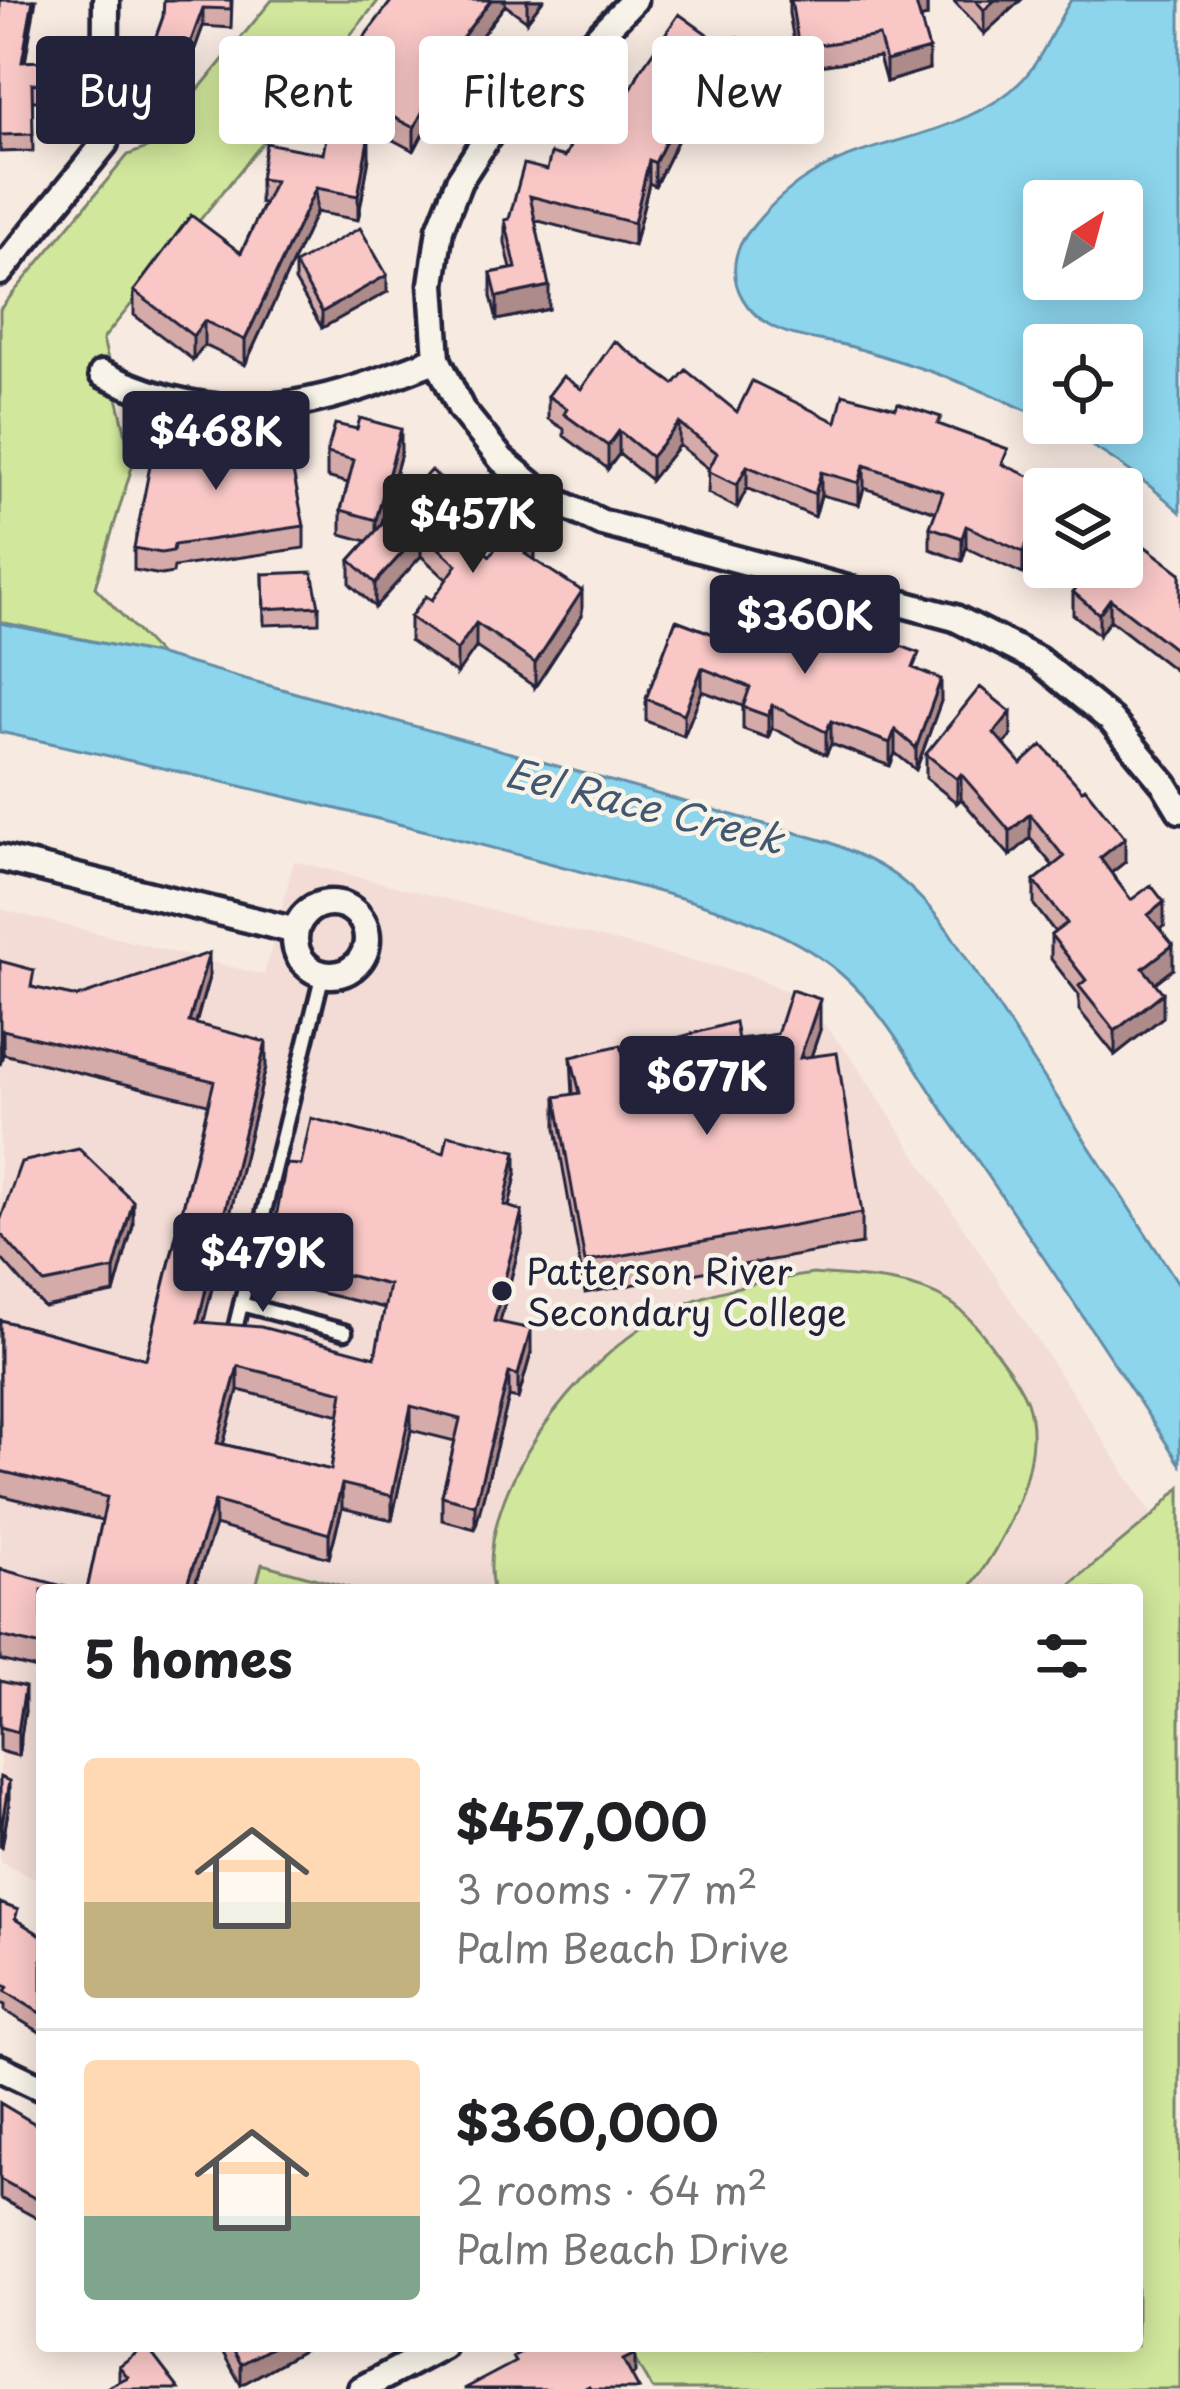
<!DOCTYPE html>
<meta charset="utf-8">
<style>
body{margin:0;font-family:"Playpen Sans",sans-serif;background:#f2f2f2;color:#202124;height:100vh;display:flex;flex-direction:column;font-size:45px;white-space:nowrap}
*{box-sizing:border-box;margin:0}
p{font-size:39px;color:#757577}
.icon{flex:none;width:66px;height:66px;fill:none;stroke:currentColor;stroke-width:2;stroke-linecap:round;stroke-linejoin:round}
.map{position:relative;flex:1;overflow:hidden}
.details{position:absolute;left:36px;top:1584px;width:1107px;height:768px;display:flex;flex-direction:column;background:#fff;border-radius:12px;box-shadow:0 6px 30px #0003}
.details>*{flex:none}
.hud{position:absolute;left:36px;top:36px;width:1110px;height:108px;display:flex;gap:24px}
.needle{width:78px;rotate:36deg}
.fabs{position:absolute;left:1023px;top:180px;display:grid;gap:24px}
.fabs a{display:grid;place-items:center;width:120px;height:120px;border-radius:12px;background:#fff;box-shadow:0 6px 30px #0003;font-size:60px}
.price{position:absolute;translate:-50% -102px;padding:0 27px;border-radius:12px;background:#22223b;color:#fff;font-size:39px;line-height:78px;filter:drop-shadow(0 3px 6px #0008)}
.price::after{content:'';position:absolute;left:50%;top:72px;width:36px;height:27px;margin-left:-18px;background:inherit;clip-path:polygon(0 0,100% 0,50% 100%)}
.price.active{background:#222;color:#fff}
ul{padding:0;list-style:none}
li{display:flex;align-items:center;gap:36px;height:300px;padding:0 48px}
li+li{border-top:3px solid #e0e0e0}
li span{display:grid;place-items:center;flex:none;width:336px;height:240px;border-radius:12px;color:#555}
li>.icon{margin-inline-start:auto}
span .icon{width:144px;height:144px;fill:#fffc;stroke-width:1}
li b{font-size:51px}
h2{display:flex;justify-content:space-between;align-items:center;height:144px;padding:0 48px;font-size:51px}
.tag{padding:0 42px;border-radius:12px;background:#fff;box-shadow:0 6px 30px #0003;font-size:42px;line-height:108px}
.tag.active{background:#22223b;color:#fff}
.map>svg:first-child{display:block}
.built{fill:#f3dcd6}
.green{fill:#d1e79c;stroke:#7a846c;stroke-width:3}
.water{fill:#8cd5ed;stroke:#628da6;stroke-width:3;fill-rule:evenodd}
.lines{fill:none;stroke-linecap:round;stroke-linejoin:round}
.service-casing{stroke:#22223b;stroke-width:21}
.minor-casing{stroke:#22223b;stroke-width:33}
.service{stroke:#f7f3e8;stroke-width:12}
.minor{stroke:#f7f3e8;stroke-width:24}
.wall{fill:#d5abaa;stroke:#22223b;stroke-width:3;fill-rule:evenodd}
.shaded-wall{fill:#ae8b8b;stroke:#22223b;stroke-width:3}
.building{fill:#f8c7c6;stroke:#22223b;stroke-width:3;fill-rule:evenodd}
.poi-dot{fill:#22223b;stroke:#f7f3e8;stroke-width:4.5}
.labels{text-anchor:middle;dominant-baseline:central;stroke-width:9;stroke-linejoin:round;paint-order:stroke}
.poi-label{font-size:36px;fill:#22223b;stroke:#f7f3e8;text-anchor:start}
.water-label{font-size:39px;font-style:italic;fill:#425870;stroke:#f7f3e8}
</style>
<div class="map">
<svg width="1180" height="2389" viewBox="0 0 1180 2389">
<rect width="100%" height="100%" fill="#f7eae1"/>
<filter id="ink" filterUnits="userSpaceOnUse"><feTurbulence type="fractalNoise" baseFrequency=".00833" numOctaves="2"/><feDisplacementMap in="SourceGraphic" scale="24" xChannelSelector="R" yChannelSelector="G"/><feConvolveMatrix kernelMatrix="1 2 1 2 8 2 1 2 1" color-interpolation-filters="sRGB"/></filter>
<g filter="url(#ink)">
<!-- built -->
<path class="built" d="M294 861 750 975 798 997 825 1025 857 1066 1153 1516 1063 1590H42V1882L0 1862V909L264 975Z"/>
<!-- green -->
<path class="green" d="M272 0H379L103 339 133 464 95 587 160 655 0 622V309L128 155 152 146Z
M813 1274C856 1277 910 1278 948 1301 968 1313 985 1336 998 1355 1009 1369 1021 1386 1027 1402 1047 1460 1003 1545 968 1590H493C475 1490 579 1361 663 1314 708 1290 763 1281 813 1274Z
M1180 1487V2389H652L627 2346H1137V1590H1063L1153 1516Z
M262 1564 357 1590H255Z"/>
<!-- water -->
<path class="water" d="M1071 0H1180V512C1141 476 1098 447 1051 423H1122V345H1044V419C983 388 921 367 856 348 827 339 794 340 768 324 747 311 732 289 735 263 737 244 748 232 761 217 829 139 906 152 988 106 1039 78 1043 44 1071 0ZM1044 201H1122V279H1044Z
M0 623 160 655 829 842C888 866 909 880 948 930L1180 1286V1464C1104 1348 1028 1232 948 1118 916 1071 885 1011 840 973 769 912 652 891 564 867 377 816 189 773 0 732Z"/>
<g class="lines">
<!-- service casing -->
<g class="service-casing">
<path id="service" d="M241 1304 345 1332
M233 1337 323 973"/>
</g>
<!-- minor casing -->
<g class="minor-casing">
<path id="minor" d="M634 0 586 49 496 124 459 181 440 229 432 284 437 359 461 409 502 460 545 496 602 523 955 618 1038 660 1111 720 1165 785 1180 810
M0 272 105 143 106 0
M102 374C227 433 314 408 437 359
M0 858 296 931
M295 939a36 36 0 1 1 72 0a36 36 0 1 1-72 0Z
M0 2068 42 2088
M361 2389 442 2346"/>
</g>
<!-- service -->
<use href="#service" class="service"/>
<!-- minor -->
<use href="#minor" class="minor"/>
</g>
<!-- wall -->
<path class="wall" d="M0 0 25 62 43 61 44 101H32L33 151 0 152Z
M232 0 231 28 203 26 174 106 142 94V76L163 17Z
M392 0H543L527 21 505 5 469 52V75L452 97 445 91 414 151 338 111V88Z
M789 0H927V17L921 18 929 69 886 82 879 57 799 69 789 13Z
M953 0H1021L984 34Z
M641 69 766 80 727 135 692 111 655 186 649 183 634 246 535 220 549 309 497 320 491 296V273L511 269 505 243V220L509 219 547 170 617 117Z
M323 154 369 158 358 220 316 212 245 365 204 345 193 360 134 315V291L241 253 264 203H260V179Z
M295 264 387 292 322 328 295 281Z
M674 384 737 412 836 422 941 425 1044 489V553L1035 548 1023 574 966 548 962 561 930 549V527L936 512 864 488 859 505 821 495 815 517 747 488 737 508 708 493 709 469 679 445 651 480 619 454 608 469 564 436V429L548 419V396L581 389Z
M205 445 304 526V548L174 567 173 573 161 575 134 570V548Z
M327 453H401L381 525 457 518 453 523 490 556 535 560 582 615 535 687 476 647 457 674 410 641V617L432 600 447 580 421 556 375 607 350 584V560L367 541 341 534V510L348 483 327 477Z
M1089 567H1122L1180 573 1177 672 1110 620 1099 635 1073 614V592L1091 569Z
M263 574 319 606V623L264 625Z
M676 620 750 648 919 670 941 701 916 770 895 753 890 766 831 744 826 755 772 728 768 738 743 729V706L702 691 684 736 646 721V699Z
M1011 736 1004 745 1021 764 1125 862 1111 873 1131 900 1164 926 1160 929 1173 969 1155 983 1163 1017 1115 1055 1079 1010V995L1051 959V935L1055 932 1034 905V881L1053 866 1030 838 1010 856 961 799 957 803 926 778V754Z
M0 961 34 988 77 997 209 977 196 1024 266 1067 203 1322 375 1357 385 1308 279 1283 281 1254 274 1252V1228L516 1175 509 1207 522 1235 500 1322 531 1353 518 1399 509 1397 475 1529 442 1520V1496L455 1441 411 1430 392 1520 342 1508 329 1558 215 1525 193 1590H87L102 1520 0 1495V1320L146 1359 208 1104 3 1054ZM238 1390 340 1415 331 1470 223 1444Z
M820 1030 811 1057 862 1213V1244L585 1293 556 1128V1097L573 1095 571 1057Z
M0 1221 133 1225 114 1293 44 1307 0 1257Z
M0 1569 42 1590V1670L0 1660Z
M0 1681 25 1711 18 1756 0 1751Z
M0 1777 9 1805 2 1847 0 1846Z
M0 1903 18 1921 42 1936V2030L40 2032 5 2011V2005L0 2003Z
M0 2103 42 2128V2221L0 2198Z
M219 2346H311L241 2385Z
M119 2366 179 2389 119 2381Z"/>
<!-- shaded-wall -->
<path class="shaded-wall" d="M33 0H36L22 80V62Z
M491 0H505V5L469 52V75L452 97V74L458 43Z
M527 0H543L527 21Z
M915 0H927V17L915 20Z
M995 0H1021L984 34V10Z
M203 8V26L174 106V87Z
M929 49V69L886 82V61Z
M766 57V80L727 135V112Z
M445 68V91L414 151V128Z
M692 88V111L655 186V163Z
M369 134V158L358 220V196Z
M649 160V183L634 246V223Z
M316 188V212L245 365V340Z
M387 275V292L322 328V312Z
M549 286V309L497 320V297Z
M204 321V345L193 360V336Z
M679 423V445L651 480V457Z
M401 429V453L376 544V520Z
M619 431V454L608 469V446Z
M864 465V488L859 505V483Z
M747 466V488L737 508V485Z
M821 472V495L815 517V494Z
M457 494V518L441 536V512Z
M966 526V548L962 561V538Z
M1035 526V548L1023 574V552Z
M421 532V556L375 607V583Z
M535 541V565L525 554Z
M582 591V615L535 687V663Z
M1110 599V620L1099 635V614Z
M476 623V647L457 674V650Z
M1180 648V669L1177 672V651Z
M702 668V691L684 736V714Z
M941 679V701L916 770V748Z
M772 705V728L768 738V716Z
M1011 712V736L994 757V733Z
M831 721V744L826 755V732Z
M895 730V753L890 766V743Z
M961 774V799L957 803V779Z
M1030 814V838L1010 856V831Z
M1125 838V862L1100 882V858Z
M1164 902V926L1148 939V915Z
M1173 945V969L1143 992V968Z
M209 953V977L189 1046V1022Z
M1163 993V1017L1115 1055V1031Z
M820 999V1030L800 1089V1058Z
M3 1030V1054L0 1065V1041Z
M266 1042V1067L198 1346V1322Z
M516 1151V1175L504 1229V1205Z
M133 1201V1225L114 1293V1269Z
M522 1211V1235L494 1345V1321Z
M531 1329V1353L518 1399V1375Z
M238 1366V1390L217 1467V1443Z
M509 1373V1397L475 1529V1505Z
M411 1406V1430L392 1520V1496Z
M342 1484V1508L329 1558V1534Z
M215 1501V1525L193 1590H185Z
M25 1687V1711L18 1756V1732Z
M9 1781V1805L2 1847V1823Z
M274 2346H311L241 2385V2364Z
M635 2354V2373L623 2379V2360Z"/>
<!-- building -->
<path class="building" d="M0 0H33L22 62 43 61 44 83 32 84 33 134 0 135Z
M164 0H231V9L203 8 174 87 142 76 163 17Z
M392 0H491L458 43 469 52 452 74 445 68 414 128 338 88 367 33Z
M791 0H915L929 49 886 61 879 36 799 48Z
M975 0H995L984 10Z
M679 14 728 49 737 37 766 57 727 112 692 88 655 163 649 160 634 223 530 196 549 286 497 297 491 273 516 268 505 220 509 219 524 164 547 170 551 153 565 157 590 104 617 117 641 69Z
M328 127 369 134 358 196 316 188 245 340 204 321 193 336 134 291 191 215 241 253 275 181 260 179 266 143 323 154Z
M360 228 387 275 322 312 295 264Z
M614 341 674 384 686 370 737 412 752 381 836 422 843 394 896 408 898 403 941 417 938 424 1008 449 1002 464 1057 489H1044V530L1035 526 1023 552 966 526 962 538 930 527 943 492 864 465 859 483 821 472 815 494 747 466 737 485 708 471 717 453 679 423 651 457 619 431 608 446 564 414 567 409 548 396 563 376 581 389Z
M360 418 401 429 376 520 341 510 354 460 327 453 335 424 357 429Z
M156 435 205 445 244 441 245 450 287 442 304 526 174 545 173 551 161 553 134 548Z
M431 470 457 494 441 512 490 556 512 524 535 541 525 554 582 591 535 663 476 623 457 650 410 617 426 596 432 600 457 565 421 532 375 583 350 560Z
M1122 529 1180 573V648L1177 651 1110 599 1099 614 1073 592 1092 567H1122Z
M312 572 319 606 264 609 263 574Z
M763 613 827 638 834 624 883 649 886 640 919 653 913 668 941 679 916 748 895 730 890 743 831 721 826 732 772 705 768 716 743 707 750 687 702 668 684 714 646 699 676 620 750 648Z
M980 687 1011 712 994 733 1021 764 1042 745 1082 790 1085 788 1125 838 1100 858 1131 900 1151 885 1164 902 1148 915 1173 945 1143 968 1163 993 1115 1031 1079 986 1086 980 1051 935 1067 923 1034 881 1064 857 1030 814 1010 831 961 774 957 779 926 754Z
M209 953 189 1022 266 1042 198 1322 261 1327 375 1357 389 1285 279 1259 287 1232 274 1228 286 1164 301 1165 311 1118 444 1153 448 1135 516 1151 504 1205 522 1211 494 1321 531 1329 518 1375 509 1373 475 1505 442 1496 460 1419 411 1406 392 1496 342 1484 329 1534 215 1501 185 1590H87L107 1497 0 1471V1320L146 1359 214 1081 3 1030 0 1041V961L34 970 31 987 77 997ZM238 1366 343 1392 331 1470 217 1443Z
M791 990 820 999 800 1058 837 1053 862 1213 585 1262 556 1097 580 1093 571 1057 621 1045 623 1053 735 1022 738 1040 777 1034Z
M79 1149 133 1201 114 1269 44 1283 0 1233V1221L21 1162Z
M0 1569 77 1590H42V1646L0 1636Z
M0 1681 25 1687 18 1732 0 1727Z
M0 1777 9 1781 2 1823 0 1822Z
M0 1903 18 1910 15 1919 42 1936V2010L40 2013 5 1991 8 1987 0 1984Z
M0 2103 42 2128V2202L0 2179Z
M146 2346 179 2389H104L128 2377 119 2366Z
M231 2346H274L241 2364Z
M532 2346H631L635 2354 623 2360 639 2389H591L589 2386 583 2389H464L515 2362 512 2357Z"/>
</g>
<!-- markers -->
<circle class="poi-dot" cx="502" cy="1291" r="12"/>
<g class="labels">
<!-- poi labels -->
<g class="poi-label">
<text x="526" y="1270">Patterson River<tspan x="526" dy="41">Secondary College</tspan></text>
</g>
<!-- water labels -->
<g class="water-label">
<text transform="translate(645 804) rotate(14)">Eel Race Creek</text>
</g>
</g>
</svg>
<div class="fabs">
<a><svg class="needle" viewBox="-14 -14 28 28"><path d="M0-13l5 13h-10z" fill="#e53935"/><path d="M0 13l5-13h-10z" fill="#757577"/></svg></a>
<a><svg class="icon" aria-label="locate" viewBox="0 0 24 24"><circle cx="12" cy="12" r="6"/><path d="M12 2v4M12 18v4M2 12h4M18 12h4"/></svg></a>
<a><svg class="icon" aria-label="layers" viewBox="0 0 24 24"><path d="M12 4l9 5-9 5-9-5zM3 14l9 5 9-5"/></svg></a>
</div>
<b class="price" style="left:216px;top:493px">$468K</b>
<b class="price active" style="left:473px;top:576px">$457K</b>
<b class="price" style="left:805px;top:677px">$360K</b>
<b class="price" style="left:707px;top:1138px">$677K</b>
<b class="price" style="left:263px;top:1315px">$479K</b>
<div class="hud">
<a class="tag active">Buy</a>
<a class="tag">Rent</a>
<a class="tag">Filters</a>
<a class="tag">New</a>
</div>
<section class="details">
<h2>5 homes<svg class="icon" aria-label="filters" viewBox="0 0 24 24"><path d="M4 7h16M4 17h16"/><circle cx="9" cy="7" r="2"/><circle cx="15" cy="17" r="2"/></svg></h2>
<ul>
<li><span style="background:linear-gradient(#ffd9b3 60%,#c2b280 0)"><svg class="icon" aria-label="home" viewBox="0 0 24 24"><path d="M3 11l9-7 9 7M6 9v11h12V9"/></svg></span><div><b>$457,000</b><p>3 rooms · 77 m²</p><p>Palm Beach Drive</p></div></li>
<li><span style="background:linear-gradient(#ffd9b3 65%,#7fa58c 0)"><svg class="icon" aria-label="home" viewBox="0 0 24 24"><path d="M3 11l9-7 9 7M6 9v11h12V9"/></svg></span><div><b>$360,000</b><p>2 rooms · 64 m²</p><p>Palm Beach Drive</p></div></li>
</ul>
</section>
</div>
